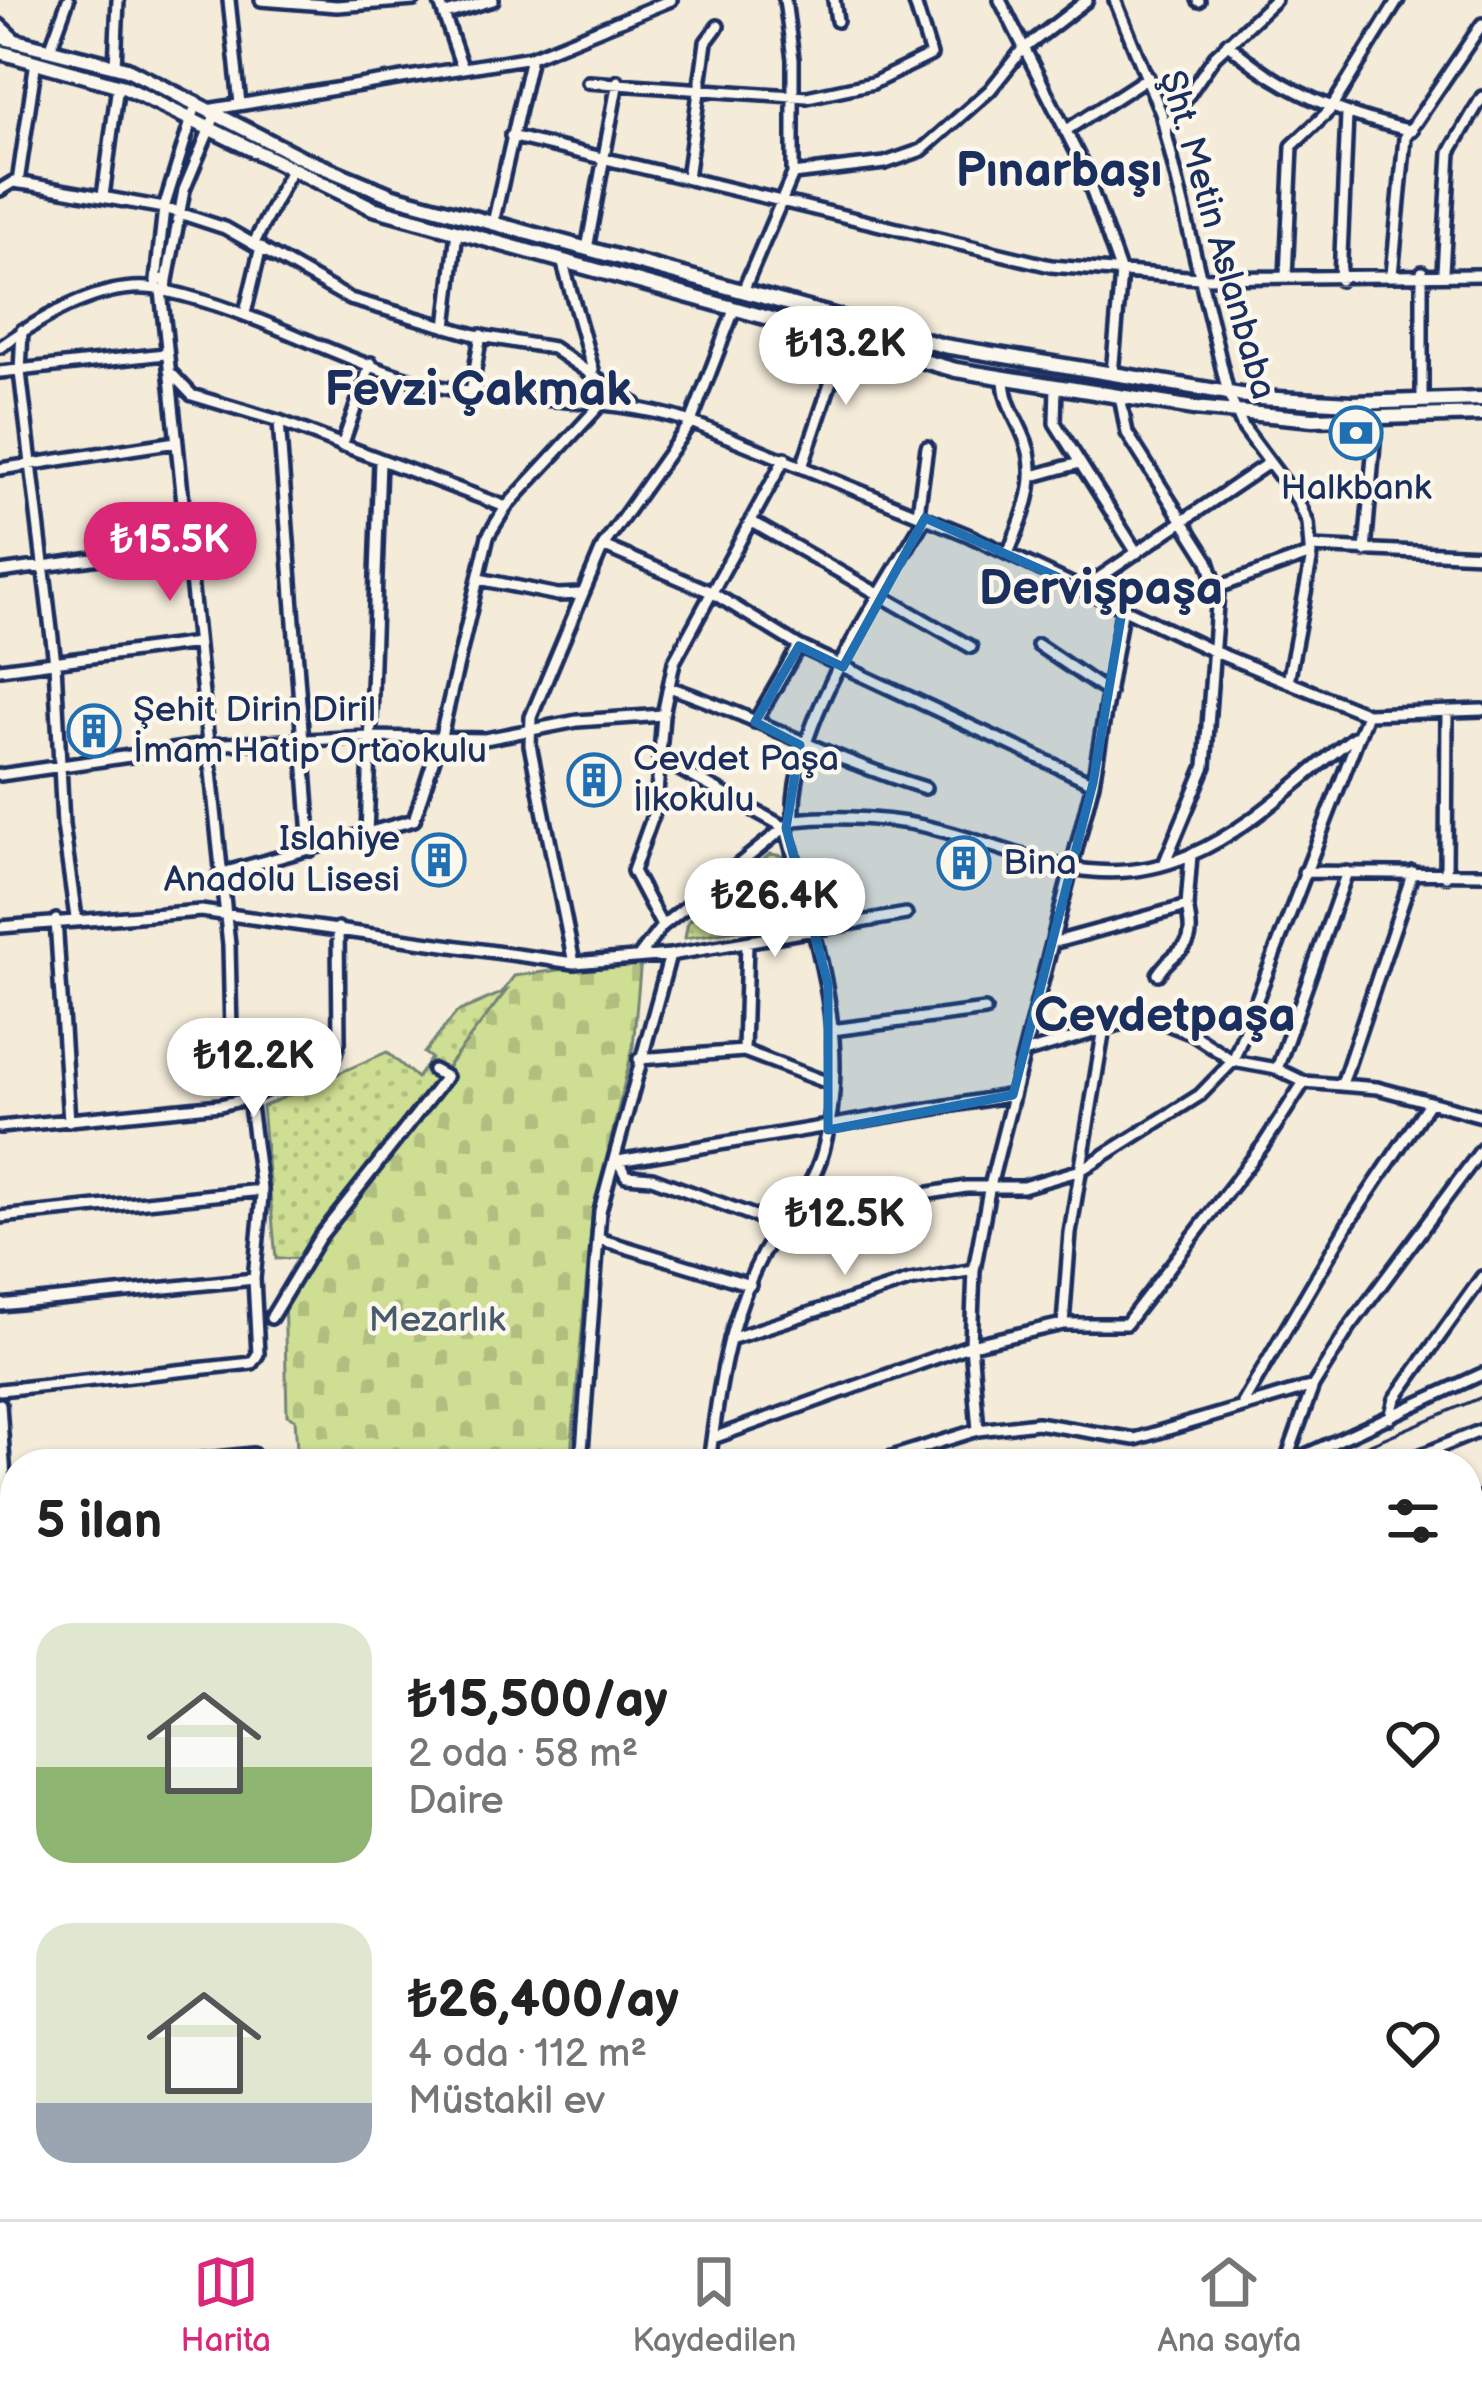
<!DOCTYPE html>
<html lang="tr">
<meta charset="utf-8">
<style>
body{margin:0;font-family:"Balsamiq Sans",sans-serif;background:#f6f6f6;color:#222;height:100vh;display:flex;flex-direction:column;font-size:45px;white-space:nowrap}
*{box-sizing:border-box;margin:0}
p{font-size:39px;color:#767676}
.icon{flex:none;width:66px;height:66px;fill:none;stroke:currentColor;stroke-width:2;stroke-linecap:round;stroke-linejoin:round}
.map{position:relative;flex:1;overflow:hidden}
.panel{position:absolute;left:0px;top:1449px;width:1482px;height:771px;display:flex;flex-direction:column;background:#fff;border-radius:48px 48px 0 0;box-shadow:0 3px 9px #0004}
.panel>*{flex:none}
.price{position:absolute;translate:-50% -102px;padding:0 27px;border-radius:42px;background:#fff;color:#222;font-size:39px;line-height:78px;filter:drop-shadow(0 3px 6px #0008)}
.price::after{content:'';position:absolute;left:50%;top:72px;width:36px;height:27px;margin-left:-18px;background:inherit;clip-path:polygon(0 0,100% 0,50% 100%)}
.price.on{background:#db2777;color:#fff}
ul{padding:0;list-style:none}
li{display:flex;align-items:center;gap:36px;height:300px;padding:0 36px}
li span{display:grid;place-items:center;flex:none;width:336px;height:240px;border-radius:36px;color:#555}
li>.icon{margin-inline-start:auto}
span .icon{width:144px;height:144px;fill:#fffc;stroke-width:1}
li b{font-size:51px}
h2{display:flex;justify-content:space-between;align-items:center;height:144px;padding:0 36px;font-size:51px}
.menu{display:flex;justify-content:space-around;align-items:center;height:168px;border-top:3px solid #e0e0e0;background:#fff;font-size:33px;color:#767676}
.menu a{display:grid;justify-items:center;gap:6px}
.menu .on{color:#db2777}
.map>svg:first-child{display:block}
.cemetery{fill:url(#cemetery-stones);stroke:#748678;stroke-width:3}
.park{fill:url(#park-dots);stroke:#748678;stroke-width:3}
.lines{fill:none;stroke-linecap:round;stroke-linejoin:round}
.minor-casing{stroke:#1b2f5e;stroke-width:18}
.major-casing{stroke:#1b2f5e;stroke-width:21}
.minor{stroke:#fbf7ec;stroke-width:9}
.major{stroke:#fbf7ec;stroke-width:12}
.rail{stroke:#1b2f5e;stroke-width:3}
.marked{fill:#1f6fb2;fill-opacity:0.2;stroke:#1f6fb2;stroke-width:9;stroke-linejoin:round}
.labels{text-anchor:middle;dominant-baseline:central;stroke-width:9;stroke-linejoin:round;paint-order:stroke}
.street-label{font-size:36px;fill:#1b2f5e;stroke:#fbf7ec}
.poi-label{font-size:36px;fill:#1b2f5e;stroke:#fbf7ec;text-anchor:start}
.park-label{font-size:36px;fill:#485b6b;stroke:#fbf7ec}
.district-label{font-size:48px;font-weight:bold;fill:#1b2f5e;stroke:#fbf7ec}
</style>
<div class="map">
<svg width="1482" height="2219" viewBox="0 0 1482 2219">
<defs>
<pattern id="cemetery-stones" width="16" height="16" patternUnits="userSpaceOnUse" patternTransform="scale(3)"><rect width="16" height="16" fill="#cede92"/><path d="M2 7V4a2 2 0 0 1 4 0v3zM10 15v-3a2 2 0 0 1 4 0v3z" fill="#b0bf80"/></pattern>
<pattern id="park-dots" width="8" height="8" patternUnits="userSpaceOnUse" patternTransform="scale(3)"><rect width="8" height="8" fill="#cede92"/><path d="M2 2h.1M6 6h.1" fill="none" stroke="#b0bf80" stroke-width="1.8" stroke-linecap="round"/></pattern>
</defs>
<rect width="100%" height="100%" fill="#f4ebd9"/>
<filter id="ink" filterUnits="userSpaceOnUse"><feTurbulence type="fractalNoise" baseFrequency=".00833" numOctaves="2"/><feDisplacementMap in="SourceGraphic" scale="24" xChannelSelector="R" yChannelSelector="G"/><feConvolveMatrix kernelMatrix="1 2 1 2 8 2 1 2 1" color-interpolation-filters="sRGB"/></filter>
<g filter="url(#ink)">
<!-- cemetery -->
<path class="cemetery" d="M641 959 633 1047 592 1219 570 1464H298L295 1419 287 1415 284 1291 514 976Z"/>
<!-- park -->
<path class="park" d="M770 854 783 856 804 920 685 938 688 922Z
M506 991 299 1258 276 1259 262 1107 387 1052 417 1078 431 1058 424 1053 457 1012Z"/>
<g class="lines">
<!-- minor casing -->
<g class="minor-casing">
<path id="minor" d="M229 0 240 104
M261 0 337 6 414 0
M439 0 462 67
M834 0 837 21
M1000 0 1082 163 1121 273 1112 374
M1115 0 1161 113 1228 393 1243 427 1297 499 1308 523 1311 561 1288 682
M1198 0 1199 1
M446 14 493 0
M0 25 16 40
M1227 43C1281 92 1341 114 1412 131
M51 47 68 0
M115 66 118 0
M588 82 807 97 873 83 931 55 914 0
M213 109 531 57 671 0
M1165 129 1215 56 1275 0
M1065 131 1148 77
M511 136 1051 266 1199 278 1482 275
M793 174 885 163 922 150 990 90 1022 50 1087 0
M687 178 706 42 718 26
M18 182 36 61
M0 190 13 182 28 184 164 208 225 228 350 299 475 335 553 348 635 404
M103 196 118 85
M493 223 531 57
M254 243 290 172
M587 249 618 81
M562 260 593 370
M1443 272 1450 152 1482 97
M1392 275 1405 138 1482 24
M1286 277 1292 146 1330 110 1398 0
M167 280 184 190 217 111
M1340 280 1347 115
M156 281 164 208 197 102
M166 291C258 311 338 361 427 384 517 406 604 393 691 422L734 310
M743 291 793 174V59L785 0
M245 313 261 247
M446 327 457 231
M22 330 20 372 55 663 63 825 76 918
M0 347C46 314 111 276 166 291L167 280 159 279 156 286
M169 371 192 395 279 421 506 507
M0 372 165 354
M1004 377C1004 400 1013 412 1022 432 1043 476 1024 513 1008 554
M1056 385 1055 423 1137 553
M471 393 481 335
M1120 396 1127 433 1208 561 1218 592 1205 766 1164 864
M1422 399V272
M279 421 311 850
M342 446 371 363
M803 464 846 337
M0 469 176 442
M1033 476 1076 464
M918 513 927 447
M752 522 971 647
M603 546 711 592 799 646 1093 783
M1311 547 1482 555
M1365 551 1376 420
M0 572 186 546
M479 579 558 595 580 594
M1218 587 1311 554
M1084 588 1267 464
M1038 645 1109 693
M0 669 197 643
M669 687C757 717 834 761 925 788
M755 722 799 646
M659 758 786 828C813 933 854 1041 823 1151 812 1192 783 1217 763 1253 728 1318 718 1391 709 1464
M0 775 205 745 368 737 485 739 577 721 663 715
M794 820C788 728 879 598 925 518
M367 835 380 461
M1304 872 1482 874
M219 874 414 820 440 740 488 536 506 507 602 403
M1446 876 1447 713
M1187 906 1191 855
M56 920 69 1121
M662 926 633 871 656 807 663 715 674 662 785 458
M0 927 201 911 574 963 670 955 906 914
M1052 943 1187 906C1198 956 1179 942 1158 974
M640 955 662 926 794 820C837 815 898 818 940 830 1029 854 1096 895 1190 855 1250 830 1302 776 1354 737
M574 963 530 745 531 717 603 546 691 422 968 535 1215 652 1367 714 1482 710
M832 1030 985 1010
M744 1051 747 942
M1024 1053 1147 1016 1192 1034 1233 1061 1277 1069 1304 1082 1377 1088 1482 1116
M639 1059 744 1051 831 1084
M1277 1069 1347 872
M1343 1081 1413 872
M0 1127 220 1105 249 1098 334 1057 339 1042 338 928
M0 1217 262 1190
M784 1227 652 1178 626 1176 618 1161 1013 1095
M778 1231 906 1197 966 1187H1023L1081 1170 1200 1095 1233 1061 1367 714
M599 1239 750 1285
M0 1305 254 1279
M271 1318 319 1238 446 1077 433 1070
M1063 1324 1070 1233 1104 1028
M730 1339 909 1281 974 1270
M0 1390 252 1363 258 1354 254 1279 262 1196 249 1098 231 1033 229 945 161 290
M1243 1403 1347 1225 1429 1103
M0 1404 15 1626
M1390 1418 1395 1399 1482 1277
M978 1430 971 1345 974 1270 989 1190 1093 783 1123 606
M713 1438 971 1345 1063 1324H1126L1264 1144 1304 1082
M159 1464 253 1454
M581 1464 600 1211 670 955
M869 1464 978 1430 1037 1423 1135 1439 1313 1386
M1285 1464 1313 1386 1349 1328 1482 1149
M1286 1464 1482 1374
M1399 1464 1482 1430
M1467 1503 1482 1497
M1467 1612 1482 1605
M0 1658 15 1656
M1467 1666 1482 1711 1467 1717
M0 1746 15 1744
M1467 1928 1482 1923
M1467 1968 1482 2005
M0 1969 15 1963
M1467 2035 1482 2033
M1467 2130 1482 2129
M955 2219 956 2205
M1191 2219 1192 2205
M1298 2219 1300 2205"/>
</g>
<!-- major casing -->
<g class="major-casing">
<path id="major" d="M0 37 127 69 304 159 393 196 944 346 1259 398 1352 403 1482 399
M0 52 124 87 373 208 956 370 1194 408 1313 419 1482 414"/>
</g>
<!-- minor -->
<use href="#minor" class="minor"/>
<!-- major -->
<use href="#major" class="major"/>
<!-- rail -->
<path class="rail" d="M1323 1464 1482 1397"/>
</g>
</g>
<!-- marked area -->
<path class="marked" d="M925 518 1123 606 1093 783 1013 1095 828 1130V984L786 828 800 745 755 722 799 646 843 667Z"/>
<!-- icons -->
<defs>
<g id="bank-ring" transform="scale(2.7)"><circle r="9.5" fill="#fbf7ec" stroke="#1f6fb2" stroke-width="1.5"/><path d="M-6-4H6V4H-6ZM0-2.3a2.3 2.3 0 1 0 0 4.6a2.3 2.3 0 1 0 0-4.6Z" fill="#1f6fb2"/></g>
<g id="building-ring" transform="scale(2.7)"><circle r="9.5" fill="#fbf7ec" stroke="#1f6fb2" stroke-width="1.5"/><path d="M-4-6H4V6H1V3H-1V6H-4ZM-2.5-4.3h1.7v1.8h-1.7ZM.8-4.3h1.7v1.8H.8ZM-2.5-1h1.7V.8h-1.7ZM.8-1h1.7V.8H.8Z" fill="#1f6fb2"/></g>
</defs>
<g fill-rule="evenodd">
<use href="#bank-ring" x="1356" y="433"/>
<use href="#building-ring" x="94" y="731"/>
<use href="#building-ring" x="594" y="780"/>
<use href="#building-ring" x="439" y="860"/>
<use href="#building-ring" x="964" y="863"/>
</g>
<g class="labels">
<!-- street labels -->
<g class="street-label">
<text transform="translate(1217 235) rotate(74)">Şht. Metin Aslanbaba</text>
</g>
<!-- poi labels -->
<g class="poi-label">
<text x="1356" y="488" text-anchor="middle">Halkbank</text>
<text x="133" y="710">Şehit Dirin Diril<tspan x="133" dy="41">İmam Hatip Ortaokulu</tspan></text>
<text x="633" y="759">Cevdet Paşa<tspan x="633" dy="41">İlkokulu</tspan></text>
<text x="400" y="839" text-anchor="end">Islahiye<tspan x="400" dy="41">Anadolu Lisesi</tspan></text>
<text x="1003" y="863">Bina</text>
</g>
<!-- park labels -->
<g class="park-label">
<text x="437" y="1320">Mezarlık</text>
</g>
<!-- district labels -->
<g class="district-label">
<text x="1059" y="171">Pınarbaşı</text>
<text x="478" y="390">Fevzi Çakmak</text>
<text x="1101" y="589">Dervişpaşa</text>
<text x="1165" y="1016">Cevdetpaşa</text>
</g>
</g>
</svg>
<b class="price" style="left:846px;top:408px">₺13.2K</b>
<b class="price on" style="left:170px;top:604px">₺15.5K</b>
<b class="price" style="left:775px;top:960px">₺26.4K</b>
<b class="price" style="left:254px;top:1120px">₺12.2K</b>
<b class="price" style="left:845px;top:1278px">₺12.5K</b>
<section class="panel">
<h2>5 ilan<svg class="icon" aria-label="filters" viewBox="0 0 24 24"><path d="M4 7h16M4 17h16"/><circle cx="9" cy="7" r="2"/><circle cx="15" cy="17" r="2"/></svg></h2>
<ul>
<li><span style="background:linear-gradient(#dfe7d0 60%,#8fb573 0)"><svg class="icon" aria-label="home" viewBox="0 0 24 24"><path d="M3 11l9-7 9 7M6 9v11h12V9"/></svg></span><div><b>₺15,500/ay</b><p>2 oda · 58 m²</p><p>Daire</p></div><svg class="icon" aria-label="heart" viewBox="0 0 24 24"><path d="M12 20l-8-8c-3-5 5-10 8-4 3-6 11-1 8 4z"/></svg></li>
<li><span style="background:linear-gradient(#dfe7d0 75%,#9aa5b1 0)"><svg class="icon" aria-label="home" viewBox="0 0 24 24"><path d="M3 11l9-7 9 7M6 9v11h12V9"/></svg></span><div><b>₺26,400/ay</b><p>4 oda · 112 m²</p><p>Müstakil ev</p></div><svg class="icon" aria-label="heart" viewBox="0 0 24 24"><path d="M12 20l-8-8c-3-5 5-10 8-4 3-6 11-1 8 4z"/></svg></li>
</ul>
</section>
</div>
<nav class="menu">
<a class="on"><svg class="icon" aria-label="map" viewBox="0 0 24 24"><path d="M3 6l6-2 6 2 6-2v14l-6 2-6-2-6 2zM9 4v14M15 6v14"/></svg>Harita</a>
<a><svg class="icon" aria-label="saved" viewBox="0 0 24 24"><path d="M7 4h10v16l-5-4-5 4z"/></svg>Kaydedilen</a>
<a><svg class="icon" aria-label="home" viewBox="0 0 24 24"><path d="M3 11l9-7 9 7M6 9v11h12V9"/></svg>Ana sayfa</a>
</nav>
